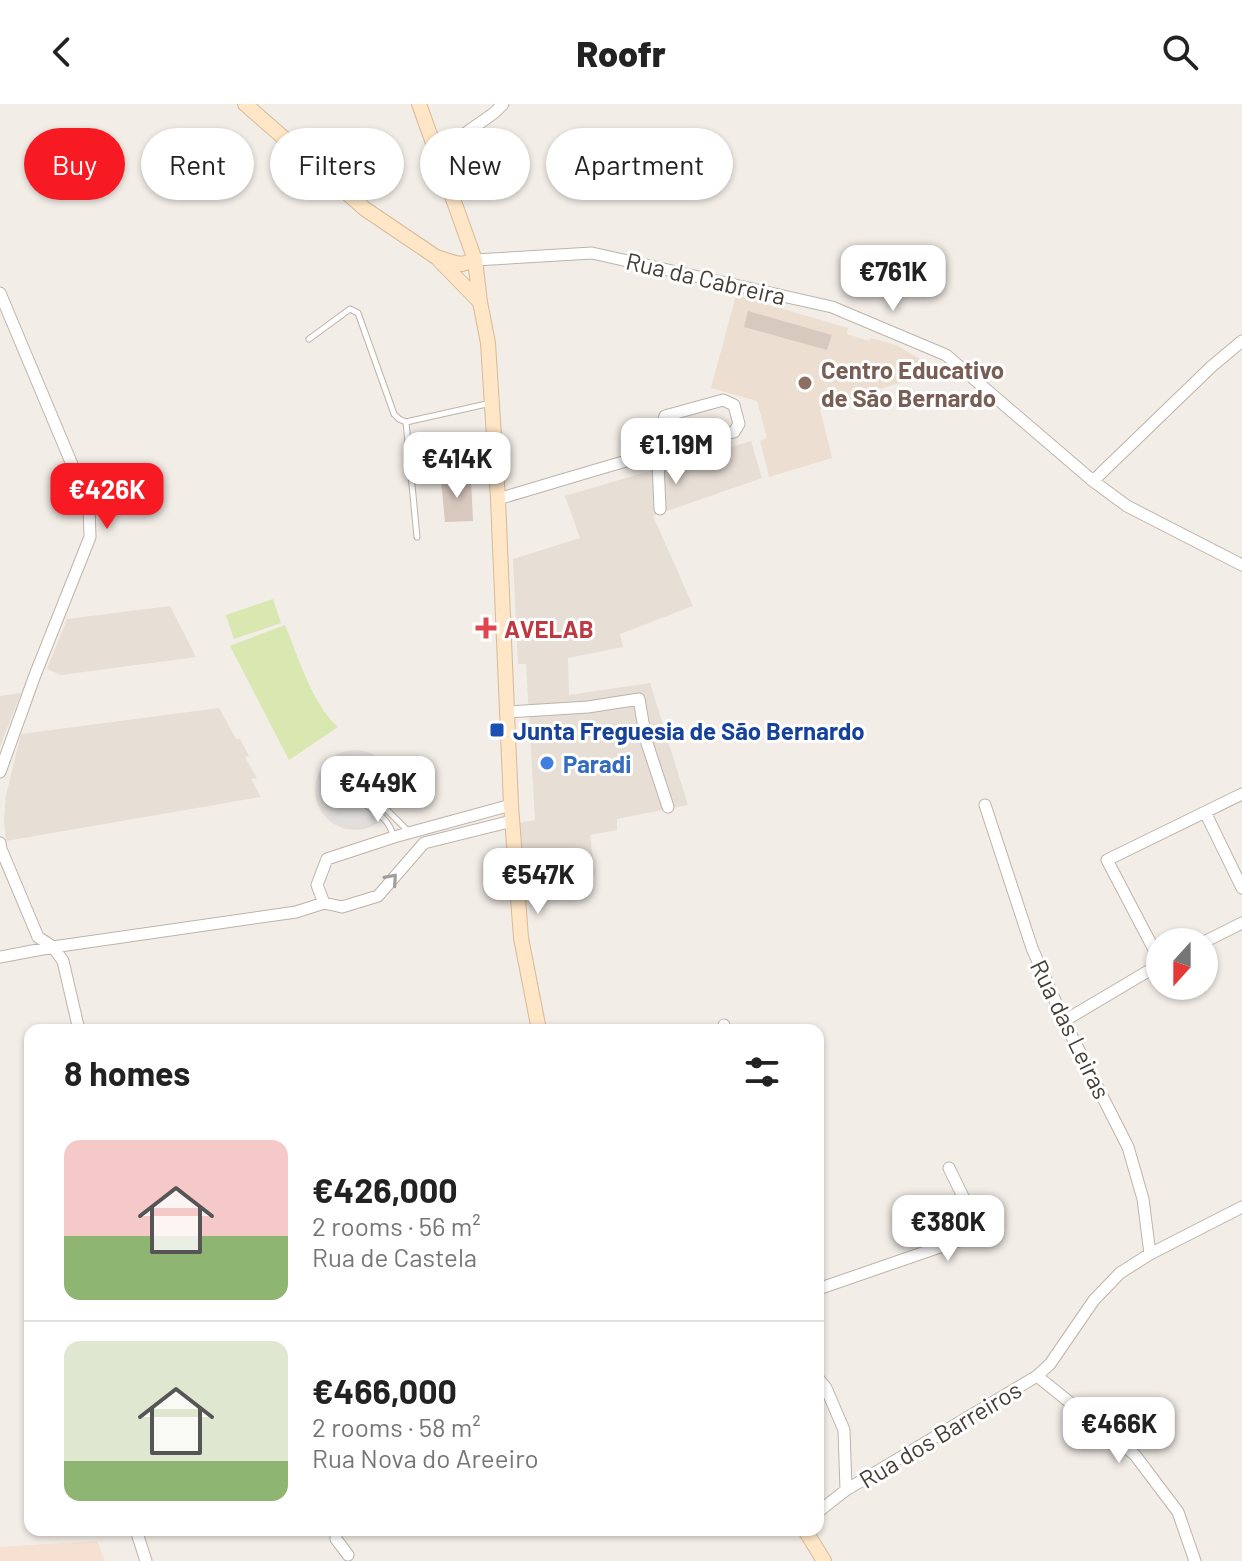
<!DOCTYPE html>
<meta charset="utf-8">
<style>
body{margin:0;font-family:Barlow,sans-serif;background:#f2f2f2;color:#222;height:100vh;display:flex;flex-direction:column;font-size:30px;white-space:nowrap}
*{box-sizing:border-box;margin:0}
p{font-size:26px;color:#767676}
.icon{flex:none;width:44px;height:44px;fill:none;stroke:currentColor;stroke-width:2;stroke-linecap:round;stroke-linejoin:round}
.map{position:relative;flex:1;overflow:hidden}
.drawer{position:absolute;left:24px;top:920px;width:800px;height:512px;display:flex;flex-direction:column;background:#fff;border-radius:16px;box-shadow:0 2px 6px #0004}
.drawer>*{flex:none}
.top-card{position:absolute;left:24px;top:24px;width:800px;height:72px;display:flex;gap:16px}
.needle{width:52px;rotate:201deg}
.controls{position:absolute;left:1146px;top:824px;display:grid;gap:16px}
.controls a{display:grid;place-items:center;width:72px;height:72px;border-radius:50%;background:#fff;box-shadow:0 2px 6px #0004;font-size:40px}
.price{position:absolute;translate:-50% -68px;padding:0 18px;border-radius:16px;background:#fff;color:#222;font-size:26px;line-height:52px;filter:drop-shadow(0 2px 4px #0008)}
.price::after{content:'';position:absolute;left:50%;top:48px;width:24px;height:18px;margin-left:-12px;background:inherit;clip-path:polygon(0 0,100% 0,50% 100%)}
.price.active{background:#f71a23;color:#fff}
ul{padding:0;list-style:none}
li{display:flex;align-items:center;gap:24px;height:200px;padding:0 40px}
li+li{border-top:2px solid #e0e0e0}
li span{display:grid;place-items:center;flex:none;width:224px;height:160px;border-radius:16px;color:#555}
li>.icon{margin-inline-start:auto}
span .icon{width:96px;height:96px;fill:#fffc;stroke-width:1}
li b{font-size:34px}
h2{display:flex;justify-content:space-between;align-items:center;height:96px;padding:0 40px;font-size:34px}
.chip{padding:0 28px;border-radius:36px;background:#fff;box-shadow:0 2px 6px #0004;font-size:28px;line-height:72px}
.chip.active{background:#f71a23;color:#fff}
header{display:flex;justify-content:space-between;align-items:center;height:104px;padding:0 40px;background:#fff;font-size:36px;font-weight:800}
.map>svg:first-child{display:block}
.residential{fill:#e7ded5}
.commercial{fill:#f5e0d2}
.education{fill:#ecdfd1}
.green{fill:#d9e7b0}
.parking{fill:#e1dedc}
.building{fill:#d8c9bf}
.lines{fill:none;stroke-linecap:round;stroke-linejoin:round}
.service-casing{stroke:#beb3a9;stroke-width:7}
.minor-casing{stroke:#beb3a9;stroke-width:13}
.secondary-casing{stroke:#d6ba99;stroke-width:16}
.service{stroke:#fff;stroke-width:5}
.minor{stroke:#fff;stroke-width:11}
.secondary{stroke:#fee6c6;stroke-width:14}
.oneway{stroke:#a29e9a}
.education-dot{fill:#8d6e63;stroke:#fff;stroke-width:3}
.health-dot{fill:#e0444e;stroke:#fff;stroke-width:3}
.transit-dot{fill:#1a4fb4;stroke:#fff;stroke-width:3}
.shop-dot{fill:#3f7fe0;stroke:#fff;stroke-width:3}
.labels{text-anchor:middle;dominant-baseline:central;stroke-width:6;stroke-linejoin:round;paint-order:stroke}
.street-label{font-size:24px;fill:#463d36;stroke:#fff}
.education-label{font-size:24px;font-weight:bold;fill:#785e54;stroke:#fff;text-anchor:start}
.health-label{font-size:24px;font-weight:bold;fill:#be3a42;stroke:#fff;text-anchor:start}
.transit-label{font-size:24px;font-weight:bold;fill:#164399;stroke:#fff;text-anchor:start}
.shop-label{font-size:24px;font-weight:bold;fill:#366cbe;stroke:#fff;text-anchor:start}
</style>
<header><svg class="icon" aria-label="back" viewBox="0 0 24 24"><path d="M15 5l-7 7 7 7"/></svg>Roofr<svg class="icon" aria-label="search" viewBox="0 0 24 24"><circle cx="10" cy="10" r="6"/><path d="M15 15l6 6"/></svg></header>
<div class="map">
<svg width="1242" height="1457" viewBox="0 0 1242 1457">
<rect width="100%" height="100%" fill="#f3ede7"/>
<!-- residential -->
<path class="residential" d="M751 337 762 374 653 412 693 502 620 530 623 543 568 554 569 591 650 579 688 701 617 715V726L590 731 595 771 523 781 520 719 535 716 526 560H518L513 455 580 434 565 392Z
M170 502 196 553 61 571 47 565 67 515Z
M21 589 4 632 0 643V592Z
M219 604 236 635H240L249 652 245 653 257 674 251 675 261 693 6 737 4 716 6 691 21 630Z"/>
<!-- commercial -->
<path class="commercial" d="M97 1437 105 1457H0V1443Z"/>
<!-- education -->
<path class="education" d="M736 191 848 224 847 230 869 237 871 234 896 241 939 266 820 305 832 354 769 373 760 337 767 334 757 297 711 284Z"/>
<!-- green -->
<path class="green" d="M273 495 281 519 234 535 226 511Z
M285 521C298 552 312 600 338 623L289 656 230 542Z"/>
<!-- parking -->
<path class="parking" d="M315 686a40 40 0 1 1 80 0a40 40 0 1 1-80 0Z"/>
<!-- building -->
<path class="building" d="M748 207 832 231 827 246 744 223Z
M471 375 473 417 445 418 441 376Z"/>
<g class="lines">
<!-- service casing -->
<g class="service-casing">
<path id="service" d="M309 235 350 205 358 209 394 310 399 315 406 318
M417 433 406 318 491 299
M373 692 409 728
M366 701C379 710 390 717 393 732"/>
</g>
<!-- minor casing -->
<g class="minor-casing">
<path id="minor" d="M436 50 494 9 503 0
M475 156 592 149 832 203 946 251 1093 377 1127 402 1242 461
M0 189 89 401 90 433 35 571 0 668
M1093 377 1211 263 1242 237
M498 395C577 372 654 347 734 328L739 320 734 301 723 296 665 312 654 348 658 358 660 405
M507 608 588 603 639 595 646 636 668 703
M985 701 1032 844 1064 917 1128 1043 1143 1095 1150 1150
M1205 708 1242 784
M0 739 1 745 38 833 53 843 63 857 79 926
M324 799 317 781 327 755 394 733 511 701
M1204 838 1242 819
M0 853 53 843 296 808 324 799 342 803 378 792 424 739 512 717
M1160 857 1107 756 1242 690
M1064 917 1160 860
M724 921 725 926
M818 1185 963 1135C972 1129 974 1124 973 1113L949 1064
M1037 1272 1135 1351 1178 1408 1195 1457
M818 1274 826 1284 844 1326 846 1386
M818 1408 846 1386 1037 1272 1050 1260 1094 1196 1120 1169 1150 1150 1242 1103
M136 1426 146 1457
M336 1426V1435L348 1451"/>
</g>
<!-- secondary casing -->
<g class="secondary-casing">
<path id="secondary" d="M245 0 365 105 436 153 455 159 462 160 475 156
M419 0 475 156 480 198 488 239 498 395 511 701 521 834 539 926
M439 156 480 198
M805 1426 824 1457"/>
</g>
<!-- service -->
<use href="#service" class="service"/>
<!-- minor -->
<use href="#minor" class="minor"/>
<!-- secondary -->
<use href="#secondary" class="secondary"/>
</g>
<!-- one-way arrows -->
<defs><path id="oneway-chevron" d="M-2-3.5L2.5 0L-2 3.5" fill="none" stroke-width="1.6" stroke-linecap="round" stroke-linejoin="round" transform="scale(2)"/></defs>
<use class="oneway" href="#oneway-chevron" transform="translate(392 775) rotate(-49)"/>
<!-- markers -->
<circle class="education-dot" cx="805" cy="279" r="8"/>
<path class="health-dot" d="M482 512h8v8h8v8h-8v8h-8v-8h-8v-8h8z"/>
<rect class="transit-dot" x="489" y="618" width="16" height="16" rx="4"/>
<circle class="shop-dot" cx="547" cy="659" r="8"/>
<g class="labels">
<!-- street labels -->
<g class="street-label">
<text transform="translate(706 174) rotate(13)">Rua da Cabreira</text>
<text transform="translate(1071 925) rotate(64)">Rua das Leiras</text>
<text transform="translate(940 1330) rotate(-31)">Rua dos Barreiros</text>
</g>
<!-- education labels -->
<g class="education-label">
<text x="821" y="265">Centro Educativo<tspan x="821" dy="28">de São Bernardo</tspan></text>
</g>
<!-- health labels -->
<g class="health-label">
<text x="504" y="524">AVELAB</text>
</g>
<!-- transit labels -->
<g class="transit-label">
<text x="513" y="626">Junta Freguesia de São Bernardo</text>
</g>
<!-- shop labels -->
<g class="shop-label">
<text x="563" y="659">Paradi</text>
</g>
</g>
</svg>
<div class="controls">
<a><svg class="needle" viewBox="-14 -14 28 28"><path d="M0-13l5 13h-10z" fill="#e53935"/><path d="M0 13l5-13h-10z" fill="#767676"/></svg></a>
</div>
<b class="price" style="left:893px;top:209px">€761K</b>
<b class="price" style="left:676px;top:382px">€1.19M</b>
<b class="price" style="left:457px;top:396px">€414K</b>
<b class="price active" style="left:107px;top:427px">€426K</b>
<b class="price" style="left:378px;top:720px">€449K</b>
<b class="price" style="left:538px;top:812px">€547K</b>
<b class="price" style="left:948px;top:1159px">€380K</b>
<b class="price" style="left:1119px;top:1361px">€466K</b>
<div class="top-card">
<a class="chip active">Buy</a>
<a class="chip">Rent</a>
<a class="chip">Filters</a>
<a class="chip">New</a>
<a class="chip">Apartment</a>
</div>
<section class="drawer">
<h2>8 homes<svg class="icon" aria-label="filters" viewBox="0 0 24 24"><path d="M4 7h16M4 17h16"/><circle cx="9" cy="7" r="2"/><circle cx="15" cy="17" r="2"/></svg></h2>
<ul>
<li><span style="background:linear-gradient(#f6c9c9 60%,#8fb573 0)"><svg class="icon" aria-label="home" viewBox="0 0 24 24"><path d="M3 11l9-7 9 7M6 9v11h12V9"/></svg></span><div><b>€426,000</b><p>2 rooms · 56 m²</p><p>Rua de Castela</p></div></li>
<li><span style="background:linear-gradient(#dfe7d0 75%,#8fb573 0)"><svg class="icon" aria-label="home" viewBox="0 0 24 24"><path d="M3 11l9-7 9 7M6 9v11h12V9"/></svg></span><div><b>€466,000</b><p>2 rooms · 58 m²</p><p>Rua Nova do Areeiro</p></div></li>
</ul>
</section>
</div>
